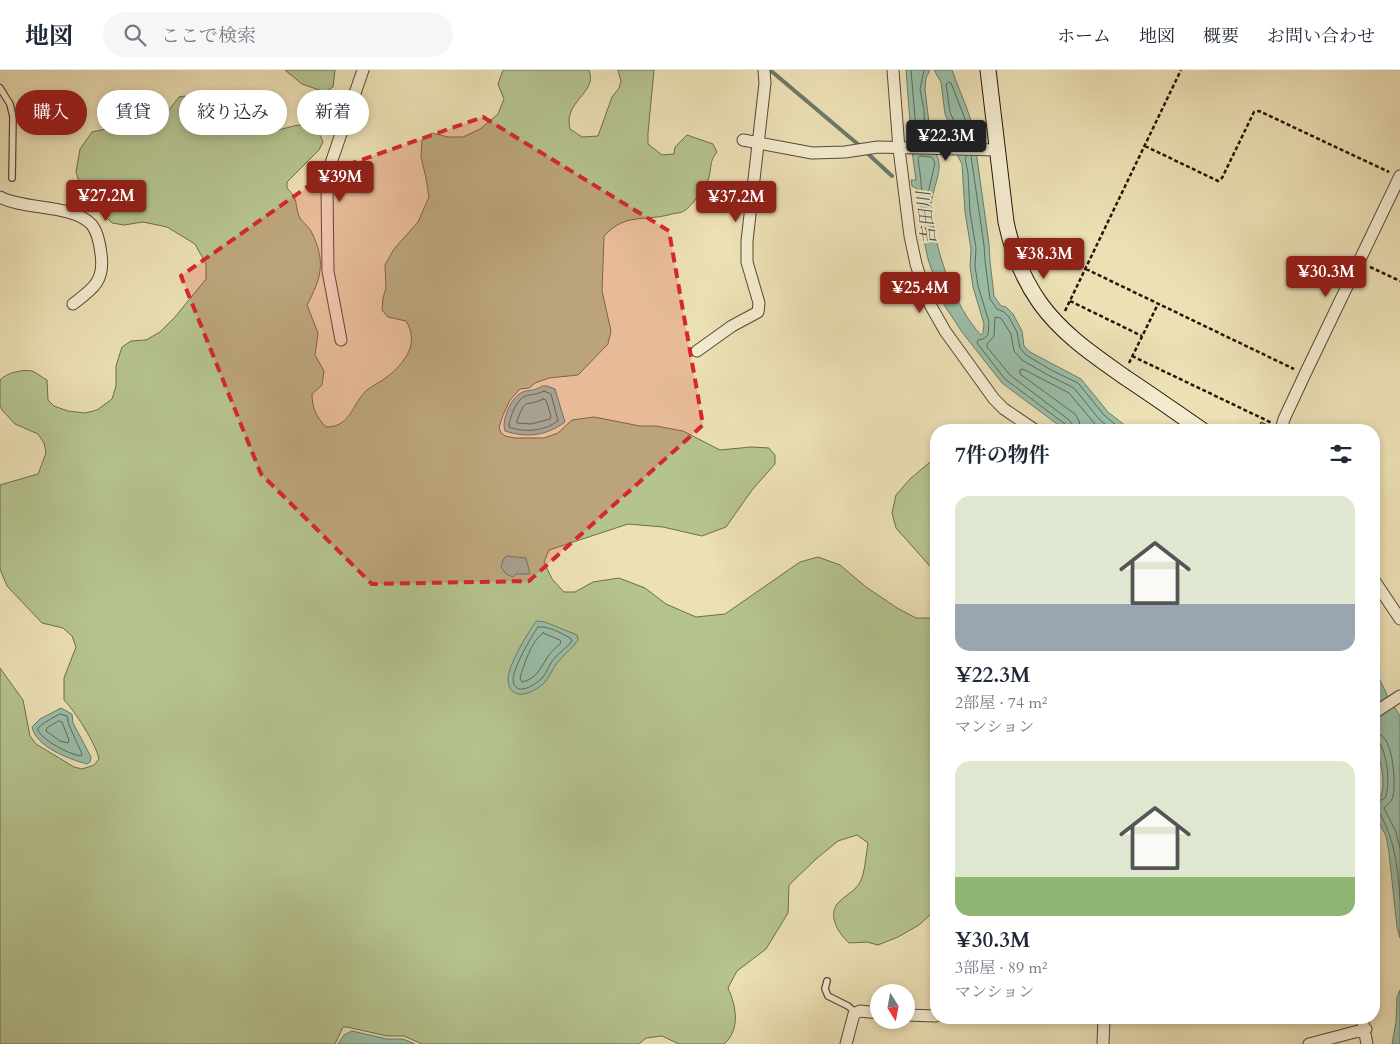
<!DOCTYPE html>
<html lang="ja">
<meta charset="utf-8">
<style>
body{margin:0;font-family:Cardo,"Noto Serif JP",serif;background:#f6f6f7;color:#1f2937;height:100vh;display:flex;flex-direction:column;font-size:19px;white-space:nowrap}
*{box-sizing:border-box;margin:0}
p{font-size:16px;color:#747a83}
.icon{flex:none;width:28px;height:28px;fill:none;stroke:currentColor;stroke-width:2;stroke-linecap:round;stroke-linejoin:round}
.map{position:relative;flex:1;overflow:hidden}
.sheet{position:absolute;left:930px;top:354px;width:450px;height:600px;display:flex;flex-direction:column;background:#fff;border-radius:20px;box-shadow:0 2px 8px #0003}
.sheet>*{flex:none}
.hud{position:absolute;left:15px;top:20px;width:475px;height:45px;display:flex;gap:10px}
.needle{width:32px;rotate:169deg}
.tools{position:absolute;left:870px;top:914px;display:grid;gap:10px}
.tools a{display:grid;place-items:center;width:45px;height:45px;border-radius:50%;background:#fff;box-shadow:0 2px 8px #0003;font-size:25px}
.price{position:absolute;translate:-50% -42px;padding:0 11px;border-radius:5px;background:#8f2418;color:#fff;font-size:16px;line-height:32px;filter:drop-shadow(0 1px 2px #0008)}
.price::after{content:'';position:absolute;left:50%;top:30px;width:15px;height:11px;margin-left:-8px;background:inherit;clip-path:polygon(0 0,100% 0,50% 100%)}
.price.active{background:#222;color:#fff}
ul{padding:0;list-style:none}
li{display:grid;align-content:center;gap:10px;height:265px;padding:0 25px}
li span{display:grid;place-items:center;height:155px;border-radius:15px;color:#555}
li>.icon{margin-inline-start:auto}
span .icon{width:90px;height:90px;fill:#fffc;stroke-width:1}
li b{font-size:21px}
h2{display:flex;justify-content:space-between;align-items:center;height:60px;padding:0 25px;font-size:21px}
.tag{padding:0 18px;border-radius:22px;background:#fff;box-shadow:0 2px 8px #0003;font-size:18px;line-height:45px}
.tag.active{background:#8f2418;color:#fff}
header{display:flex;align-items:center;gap:30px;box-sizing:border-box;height:70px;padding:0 25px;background:#fff;border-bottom:1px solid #e0e1e3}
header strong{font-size:24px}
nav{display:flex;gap:28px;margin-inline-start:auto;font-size:18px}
.search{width:350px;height:45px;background:#f6f6f7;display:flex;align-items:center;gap:12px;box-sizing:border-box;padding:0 18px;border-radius:28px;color:#747a83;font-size:19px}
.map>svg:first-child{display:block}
.green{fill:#b5c390;stroke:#6e6c4d}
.water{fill:#9abea8;stroke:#6c7a69}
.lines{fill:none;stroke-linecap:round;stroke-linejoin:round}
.shore{stroke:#606959;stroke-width:1}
.stream{stroke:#6c7a69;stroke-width:4}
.building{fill:#d5a477;stroke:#27140a;filter:url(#shadow)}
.lane-casing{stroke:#584735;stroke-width:8}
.street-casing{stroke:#584735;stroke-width:13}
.secondary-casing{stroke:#27140a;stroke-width:17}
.path{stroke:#27140a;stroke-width:2.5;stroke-dasharray:4 2.5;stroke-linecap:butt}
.lane{stroke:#f3ebcf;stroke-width:5.5}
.street{stroke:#f3ebcf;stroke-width:11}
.secondary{stroke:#f3ebcf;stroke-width:15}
.marked{fill:#d62828;fill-opacity:0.2;stroke:#d62828;stroke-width:4;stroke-dasharray:10 6;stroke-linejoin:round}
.labels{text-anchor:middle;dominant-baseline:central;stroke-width:4;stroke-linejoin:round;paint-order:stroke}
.water-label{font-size:18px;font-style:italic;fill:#4f5041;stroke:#f3ebcf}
</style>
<header>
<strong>地図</strong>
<div class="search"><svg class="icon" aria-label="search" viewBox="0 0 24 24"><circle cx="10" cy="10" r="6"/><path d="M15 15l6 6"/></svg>ここで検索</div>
<nav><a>ホーム</a><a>地図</a><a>概要</a><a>お問い合わせ</a></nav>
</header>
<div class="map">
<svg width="1400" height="974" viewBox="0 0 1400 974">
<defs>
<filter id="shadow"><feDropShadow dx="4.5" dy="4.5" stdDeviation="0" flood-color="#0004"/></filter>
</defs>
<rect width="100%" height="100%" fill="#ece0b5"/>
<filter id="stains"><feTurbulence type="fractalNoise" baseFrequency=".004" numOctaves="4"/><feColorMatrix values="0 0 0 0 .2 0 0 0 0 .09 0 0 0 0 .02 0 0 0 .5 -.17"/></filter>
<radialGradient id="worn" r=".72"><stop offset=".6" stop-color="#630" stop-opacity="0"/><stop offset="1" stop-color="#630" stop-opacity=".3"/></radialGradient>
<!-- green -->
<path class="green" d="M285 0H335L333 17 325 22 302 14Z
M503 0H589C598 24 563 30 570 59L582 67 598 66 612 27 619 18 621 11 618 0H654L648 63V74L662 85 674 84 675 77 687 65 713 74 717 82C709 92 712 96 709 107 707 116 692 136 684 141 681 143 676 143 672 144 645 152 626 142 604 166L602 221 611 261 608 274 578 305 549 308 535 313 529 318 520 319 510 330 503 345 499 357 501 363 505 366 515 368H544L558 363 572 350 594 347 640 356H656L683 361 720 380 751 377 769 378 775 385V394L752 420 726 457 702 466 663 457 628 454 549 480 544 492 552 509 564 522H575L593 512 619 508 645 518 666 534 696 547 725 544 800 492 818 487 840 495 866 517 897 538 916 548H930L936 545V842H933L919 855 898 867 878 875 867 872 849 873C839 864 827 846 838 833 844 826 854 822 859 814 865 805 866 784 868 773L857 765 838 771 816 789 789 815 788 843 766 879 737 901 728 918C736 936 741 959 724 974H679L662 966 646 968 639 974H422L404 966H387L347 957H343L335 974H0V598L23 630 30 666 36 674 74 697 82 699 94 695 99 689C96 674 75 641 64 630V608L76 577 72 566 63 558 42 553 7 516 0 499V415L38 404 46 383 44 373 38 364 15 354 2 340 0 336V310C6 303 23 299 32 301 37 303 43 308 47 310L48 330 54 336 68 341 85 343 97 340 112 329 116 316V296L122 277 131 271 146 270 160 262 175 247 206 209V194L195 174 167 157 143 152 124 155 112 153 83 124 76 102 80 79 92 62 106 59 132 64 147 60 158 54 179 27 185 26C190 36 188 47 192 58 209 65 228 60 246 60 255 60 265 63 273 61 293 58 313 44 323 72L319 80 287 112V118C299 131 294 131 299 146 301 151 308 156 311 161 326 191 322 207 307 235L318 263 315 285 324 301 322 315 312 324C312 337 316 347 326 357 351 357 351 335 367 320 373 315 381 312 387 307 405 293 420 273 406 251L388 247 382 240 383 228 386 218 385 195 394 179 418 152 429 127 426 108 421 87 422 70 432 63 448 67H463L480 59 498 44 504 29 498 14Z
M936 387V503L896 458 892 443 896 425 910 409Z"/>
<!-- water -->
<path class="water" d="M906 0H930L926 8 925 19 932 78 912 77Z
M934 0H952C959 21 977 57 976 78H954L953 62 945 44 941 12Z
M912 81 934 82C948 96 929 122 931 140 935 179 954 237 981 265L983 263 984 254 973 217 970 196 971 179 965 142 962 94 955 81H976L989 174 990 191 994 226 1001 236 1006 237 1013 244 1022 261 1024 276 1030 282 1081 309 1108 342 1131 360H1065L1002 313 962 262 943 233 928 189 920 152 917 119 912 116 911 110H916Z
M542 316H547L555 319 565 352C546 366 527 368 505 361 501 351 511 326 523 322 530 319 533 322 542 316Z
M506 486 526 488 530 504H516L513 507 506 504 501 497 503 490Z
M536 551 545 552 577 565 578 570C572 579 564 584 557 593 553 598 550 606 545 612 535 623 509 634 508 609 508 595 528 563 536 551Z
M1374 598 1390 631 1374 642Z
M1392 633 1400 646V868L1397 857 1389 783 1386 766 1374 743V720L1379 726H1381C1387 706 1378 688 1374 669 1372 662 1374 653 1374 645Z
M61 638 72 644 73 653 91 687 90 692 87 694C69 689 36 677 32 657L40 649Z
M1400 920V974H1392L1396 952 1397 927Z
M352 961 387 969H403L415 974H338L344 965Z"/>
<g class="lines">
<!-- shore -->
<path class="shore" d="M911 0 917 71
M924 0 920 19 924 40 925 71
M959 72 958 60 950 42 946 14 949 12 951 13 965 49 970 72
M920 86 932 87 935 93 929 119 925 125 922 123C921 112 920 101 918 89Z
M967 86 965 88 968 103 970 142 976 178 975 196 978 216 989 252 988 265 983 269 978 270 977 273 1005 309 1065 354 1067 360
M971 86 984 175 985 191 990 229 997 239 1004 242 1009 247 1017 262 1020 278 1026 285 1051 300 1078 313 1104 345 1122 360
M544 321 551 324 558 351C544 361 525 363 509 357 509 349 516 330 525 326 532 324 536 325 544 321Z
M543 329 546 330 551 346 550 349 531 354 517 353V351C526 326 525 338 543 329Z
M1073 360V355L1069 350 1010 305 987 277V274L994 266 995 247 1001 248 1011 264 1014 281 1022 290 1048 305 1074 318 1099 349 1112 360
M1081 360 1079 351 1075 344 1020 304V300L1023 299 1069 323 1100 360
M538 557C549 556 561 563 570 568L572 571C567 578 558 583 553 590 549 595 547 602 543 607 536 615 515 628 513 610 513 598 531 567 538 557Z
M543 563 560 570 561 573C556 578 550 582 547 588 540 599 536 609 522 612L520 608C524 595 531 571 543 563Z
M60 644 67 646 69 655 82 684 81 686C68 684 46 672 38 661V658L44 653Z
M59 651 62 652 69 670 68 673 60 671 46 661 47 658Z
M1374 663C1378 664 1381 664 1384 668 1393 677 1396 714 1393 726 1392 732 1387 734 1384 738L1396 762 1400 778
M1374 670 1378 671C1387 681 1391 716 1385 728L1379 731 1374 727
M1374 742 1380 744C1395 770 1398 800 1400 829"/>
<!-- stream -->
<path class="stream" d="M770 0 860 76
M865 81 892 106"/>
</g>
<!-- building -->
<path class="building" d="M1261 352 1271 357 1270 360H1258Z"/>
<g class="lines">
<!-- lane casing -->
<g class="lane-casing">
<path id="lane" d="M0 18 10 34 13 47 12 108
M827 911 825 919 828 926 848 936 855 942"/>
</g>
<!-- street casing -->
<g class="street-casing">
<path id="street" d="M893 0 899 79 910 166 916 194 928 231 945 261 994 329 1004 339 1035 360
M743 70 812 83 845 82 878 77 997 80
M0 127C23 140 74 134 92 155 98 163 100 175 101 184 105 211 93 219 73 234
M341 270 328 201 327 118 331 93 363 0
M697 281 732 256 758 242 759 233 747 192V171L765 13 764 0
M1281 360 1284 349 1305 304 1400 106
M1374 510 1400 549
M1374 643 1400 626
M906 945 936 946
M1362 948 1367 974
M846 974 854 944 860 941 879 943
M1103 974 1104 948
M1309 974 1366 959"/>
</g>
<!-- secondary casing -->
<g class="secondary-casing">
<path id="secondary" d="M988 0 1006 152C1012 181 1023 209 1040 233 1063 265 1095 286 1126 308 1152 325 1177 343 1202 360"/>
</g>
<!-- path -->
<path class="path" d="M1145 76 1218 111 1222 108 1254 42 1259 41 1389 102
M1370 197 1400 211
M1086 199 1294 299
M1070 231 1142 266
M1065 241 1181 0
M1132 286 1272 353
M1129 293 1158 234"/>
<!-- lane -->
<use href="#lane" class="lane"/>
<!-- street -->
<use href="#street" class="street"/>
<!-- secondary -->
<use href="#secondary" class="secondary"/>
</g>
<!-- marked area -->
<path class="marked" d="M483 47 669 161 703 355 529 511 372 514 261 404 181 206 330 101Z"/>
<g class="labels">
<!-- water labels -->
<g class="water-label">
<text transform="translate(927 148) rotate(-97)">吉田川</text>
</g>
</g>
<rect width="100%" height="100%" filter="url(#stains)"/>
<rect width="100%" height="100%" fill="url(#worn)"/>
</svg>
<div class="tools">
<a><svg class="needle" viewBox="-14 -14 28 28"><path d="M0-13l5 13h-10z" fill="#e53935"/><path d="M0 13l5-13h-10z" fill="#747a83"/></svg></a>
</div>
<b class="price active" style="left:946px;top:92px">¥22.3M</b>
<b class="price" style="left:340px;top:133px">¥39M</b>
<b class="price" style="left:106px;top:152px">¥27.2M</b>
<b class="price" style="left:736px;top:153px">¥37.2M</b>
<b class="price" style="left:1044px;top:210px">¥38.3M</b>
<b class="price" style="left:1326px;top:228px">¥30.3M</b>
<b class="price" style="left:920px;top:244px">¥25.4M</b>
<div class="hud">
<a class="tag active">購入</a>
<a class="tag">賃貸</a>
<a class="tag">絞り込み</a>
<a class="tag">新着</a>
</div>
<section class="sheet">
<h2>7件の物件<svg class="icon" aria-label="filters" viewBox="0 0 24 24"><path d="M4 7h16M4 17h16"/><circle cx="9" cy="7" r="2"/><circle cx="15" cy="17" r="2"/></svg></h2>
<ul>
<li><span style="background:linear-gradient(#dfe7d0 70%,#9aa5b1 0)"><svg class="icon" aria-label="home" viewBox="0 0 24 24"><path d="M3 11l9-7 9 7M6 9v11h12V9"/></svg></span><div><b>¥22.3M</b><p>2部屋 · 74 m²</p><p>マンション</p></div></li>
<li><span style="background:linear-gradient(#dfe7d0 75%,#8fb573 0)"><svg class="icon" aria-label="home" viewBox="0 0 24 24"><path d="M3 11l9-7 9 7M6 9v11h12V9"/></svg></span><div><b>¥30.3M</b><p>3部屋 · 89 m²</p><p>マンション</p></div></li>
</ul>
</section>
</div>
